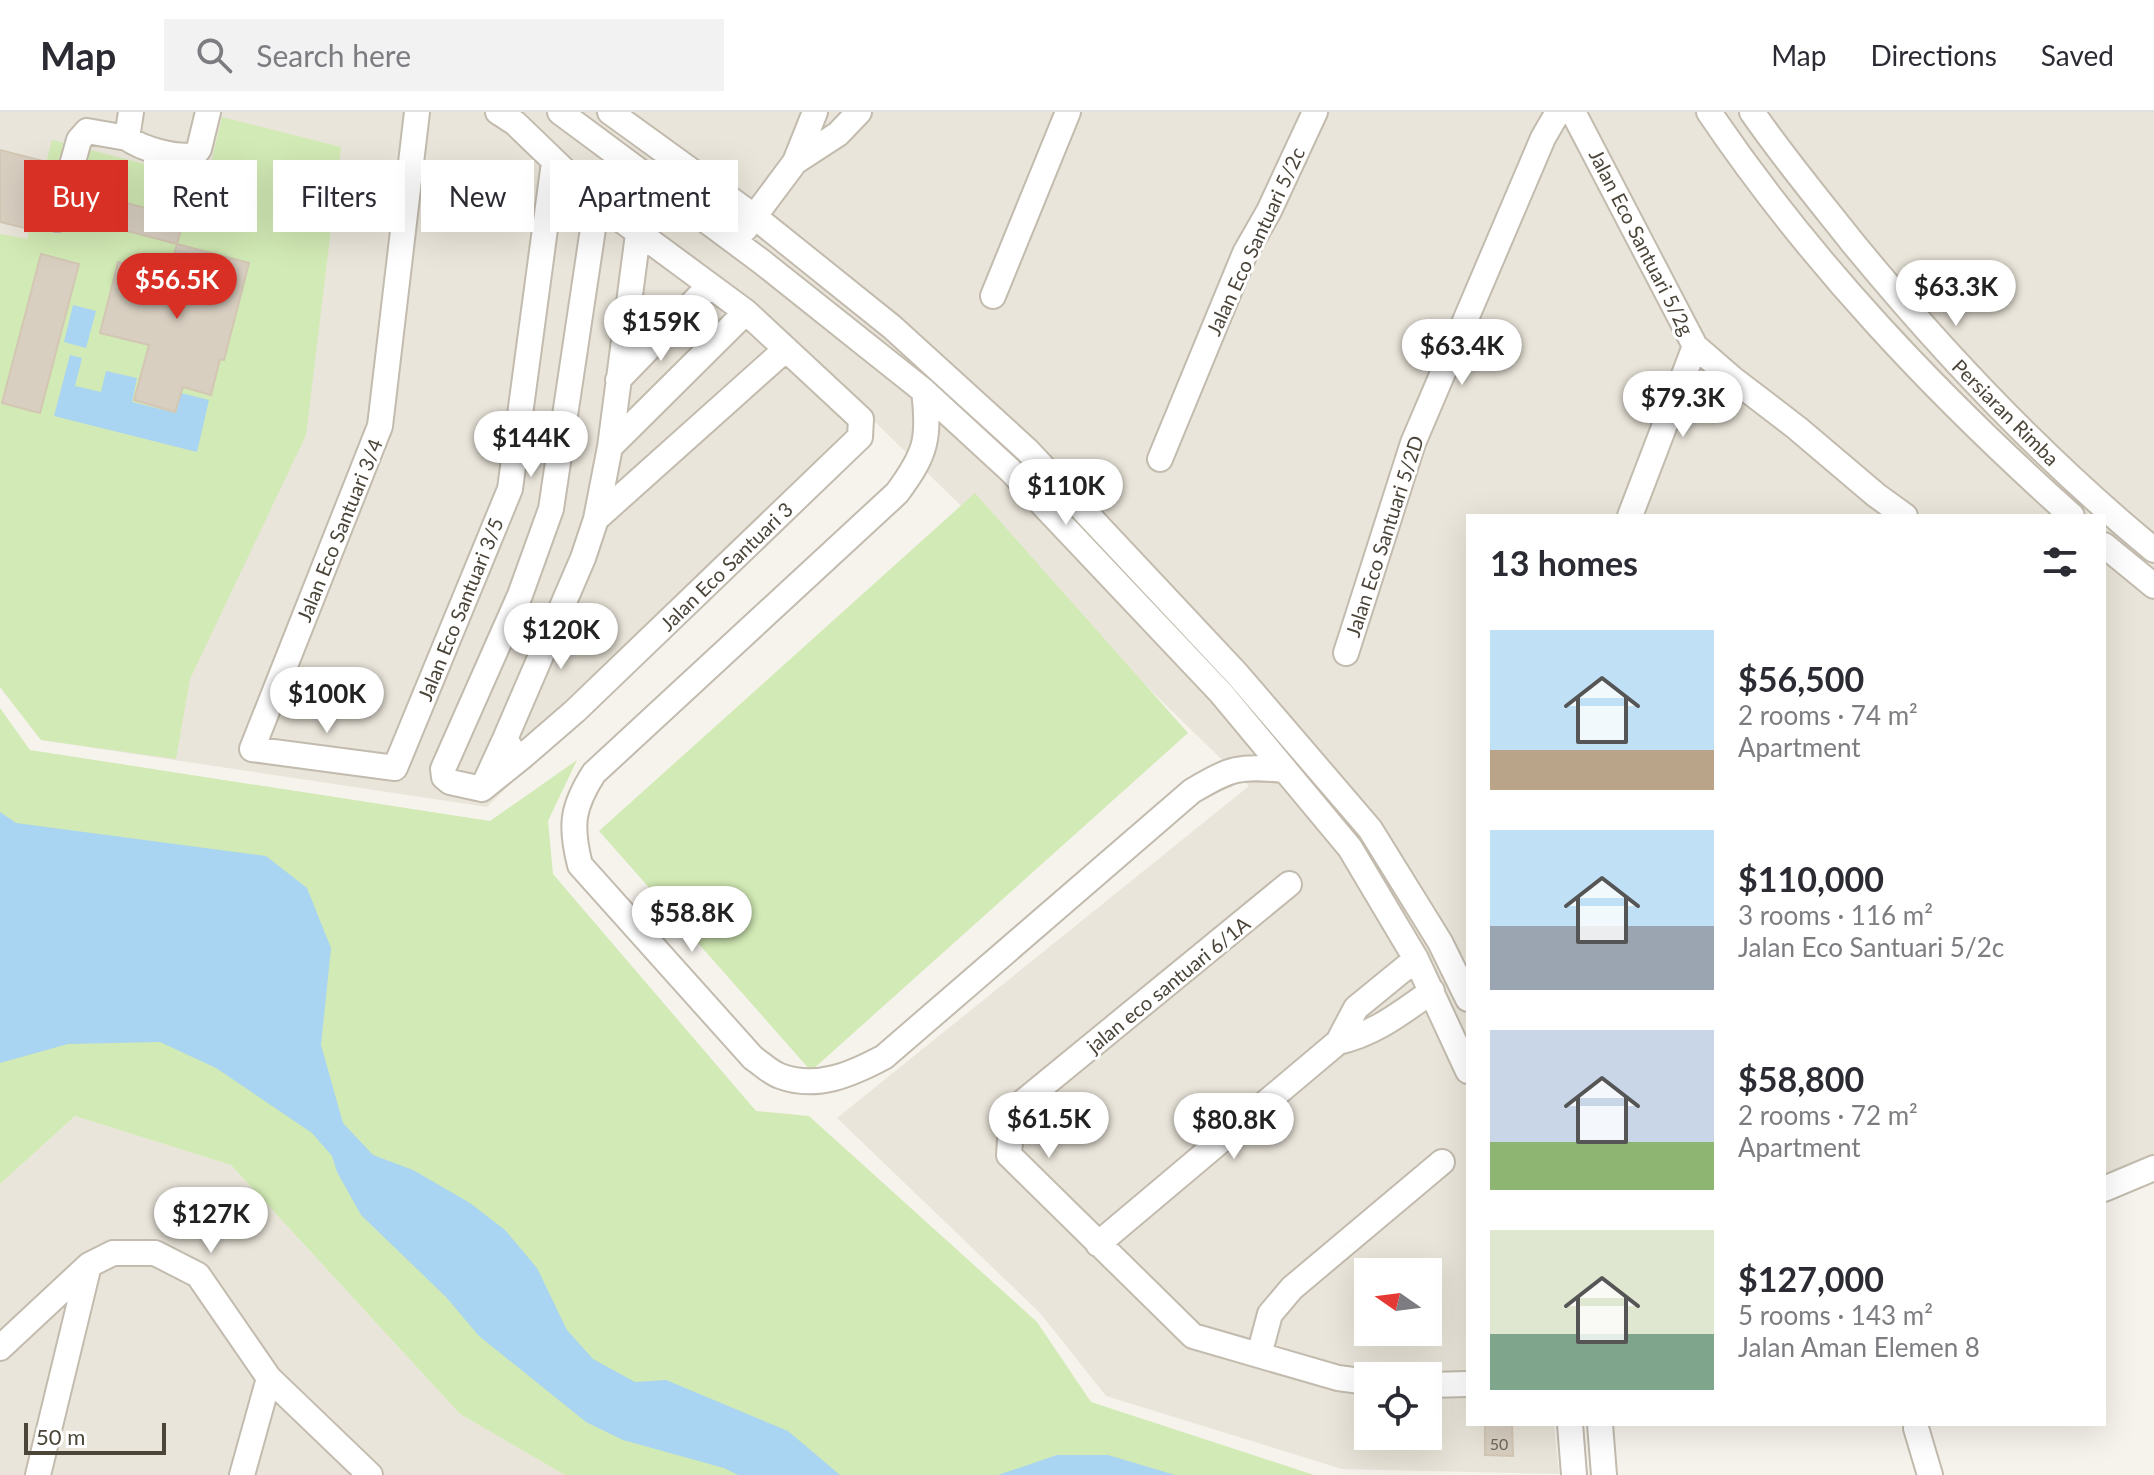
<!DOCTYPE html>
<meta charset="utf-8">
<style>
body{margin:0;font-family:Lato,sans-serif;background:#f2f2f3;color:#2b2b33;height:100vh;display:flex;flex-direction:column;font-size:30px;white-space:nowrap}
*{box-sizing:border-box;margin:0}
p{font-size:26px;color:#7c7c81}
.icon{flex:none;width:44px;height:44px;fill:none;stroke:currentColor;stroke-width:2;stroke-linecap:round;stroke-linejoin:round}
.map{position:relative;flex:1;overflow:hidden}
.details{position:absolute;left:1466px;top:402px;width:640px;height:912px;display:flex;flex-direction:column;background:#fff;border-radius:0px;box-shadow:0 8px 32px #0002}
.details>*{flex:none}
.guide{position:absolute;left:24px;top:48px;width:760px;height:72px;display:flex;gap:16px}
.needle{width:52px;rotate:284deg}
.controls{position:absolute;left:1354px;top:1146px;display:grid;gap:16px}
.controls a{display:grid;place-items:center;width:88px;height:88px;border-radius:0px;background:#fff;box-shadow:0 8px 32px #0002;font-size:40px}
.scale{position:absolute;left:24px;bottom:20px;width:142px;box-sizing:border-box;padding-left:8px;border:4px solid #4b4439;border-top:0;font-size:22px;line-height:28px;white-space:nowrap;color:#4b4439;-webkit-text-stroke:6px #fff;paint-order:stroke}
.price{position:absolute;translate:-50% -68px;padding:0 18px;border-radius:28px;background:#fff;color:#222;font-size:26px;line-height:52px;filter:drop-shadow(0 2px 4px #0008)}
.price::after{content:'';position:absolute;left:50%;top:48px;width:24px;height:18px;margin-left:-12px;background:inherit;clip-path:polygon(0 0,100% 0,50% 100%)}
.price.current{background:#d93025;color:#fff}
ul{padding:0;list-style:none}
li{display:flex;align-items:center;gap:24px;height:200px;padding:0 24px}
li span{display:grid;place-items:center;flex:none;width:224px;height:160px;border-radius:0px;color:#555}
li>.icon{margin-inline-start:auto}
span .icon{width:96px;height:96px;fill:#fffc;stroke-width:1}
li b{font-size:34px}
h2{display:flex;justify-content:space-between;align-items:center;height:96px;padding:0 24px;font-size:34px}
.tag{padding:0 28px;border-radius:0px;background:#fff;box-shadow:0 8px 32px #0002;font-size:28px;line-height:72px}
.tag.current{background:#d93025;color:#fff}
header{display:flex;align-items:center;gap:48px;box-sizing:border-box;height:112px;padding:0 40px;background:#fff;border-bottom:2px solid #e1e1e2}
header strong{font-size:38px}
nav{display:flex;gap:44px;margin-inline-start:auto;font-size:28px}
.search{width:560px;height:72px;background:#f2f2f3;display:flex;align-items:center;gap:20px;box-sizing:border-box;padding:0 28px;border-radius:0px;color:#7c7c81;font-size:30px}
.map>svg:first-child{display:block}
.residential{fill:#eae5da;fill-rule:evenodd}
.green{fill:#d2eab5}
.water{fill:#a9d4f2}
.building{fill:#d8cfc1;stroke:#d3c7b4;stroke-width:2}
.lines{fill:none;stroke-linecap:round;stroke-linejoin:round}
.minor-casing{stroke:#c2bbae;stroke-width:28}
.minor{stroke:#fff;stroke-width:24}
.labels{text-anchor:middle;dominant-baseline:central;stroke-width:6;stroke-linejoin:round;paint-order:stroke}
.number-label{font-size:16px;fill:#6e675b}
.street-label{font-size:20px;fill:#4b4439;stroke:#fff}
</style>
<header>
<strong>Map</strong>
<div class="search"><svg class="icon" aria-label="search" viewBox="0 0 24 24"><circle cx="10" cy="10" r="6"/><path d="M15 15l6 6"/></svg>Search here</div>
<nav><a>Map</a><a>Directions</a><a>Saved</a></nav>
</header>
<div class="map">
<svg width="2154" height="1363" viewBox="0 0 2154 1363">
<rect width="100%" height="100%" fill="#f6f3ec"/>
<!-- residential -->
<path class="residential" d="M0 0H2154V1053L2104 1083V404H1468V1312H1554L1559 1362 1342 1357 1106 1284 1040 1201 837 1006 1249 674 875 310 487 695 41 628 0 575ZM1368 1160H1428V1220H1368ZM1368 1264H1428V1324H1368Z
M75 1004 231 1053 460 1302 565 1363H0V1072Z"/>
<!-- green -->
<path class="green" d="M222 5 341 35 306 323 190 567 176 647 41 628 0 575V122L27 127 52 28 207 68Z
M975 381 1188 621 811 959 599 719Z
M0 596 30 638 490 709 577 648 548 709 553 762 756 999 809 1004 1037 1210 1091 1290 1314 1363H565L460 1302 231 1053 75 1004 0 1072Z"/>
<!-- water -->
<path class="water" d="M73 193 96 199 86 236 64 230Z
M70 243 82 246 75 274 101 280 106 259 137 266 132 290 176 301 181 281 209 288 197 340 54 304Z
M0 700 16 711 266 744 307 776 331 836 321 933 343 1011 373 1043 413 1058 470 1091 505 1118 537 1156 567 1218 593 1247 635 1270 666 1268 788 1319 840 1363H738L724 1356 623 1328 586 1310 479 1224 446 1185 361 1103 337 1060 332 1044 312 1021 216 956 160 930 68 932 0 951Z
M1057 1343H1108L1175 1363H998Z"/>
<!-- building -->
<path class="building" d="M0 38 43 49 25 116 0 110Z
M126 91 184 106 177 132 120 117Z
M177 132 249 151 224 248 220 247 211 283 183 275 175 300 134 288 149 233 100 221 118 150 169 162Z
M41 142 79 152 40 301 2 291Z
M1485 1312H1512L1513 1344 1485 1343Z"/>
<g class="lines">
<!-- minor casing -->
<g class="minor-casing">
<path id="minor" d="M131 0 127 26C142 37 175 46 194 43L199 37 208 0
M417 0 380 314 252 637 395 656 510 377 554 50
M498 0 515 11 597 90 746 200 861 307 860 325 575 599 523 644 512 638 505 627 583 446 596 407 610 335 638 122
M560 0 762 150 875 240 924 279 1011 359 1221 581 1350 736 1416 847 1468 959
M610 0 755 105 892 215 1027 338 1237 562 1370 717 1440 830 1468 887
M1573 0 1695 234 1733 267 1797 316 1876 383 1905 404
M1709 0C1811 151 1937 283 2072 404
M1752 0C1783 45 1818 87 1852 130 1944 242 2042 346 2154 438
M795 50 838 22 859 0
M57 107 79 28 87 19 127 26
M745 117 795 50 815 0
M993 184 1068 0
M618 268 709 174
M924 279C930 327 926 342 897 381L594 661C572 695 570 714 580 753L753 946C762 952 771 961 780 964 817 978 852 962 884 945L1192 679C1233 655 1238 654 1285 658
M610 335 746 200
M1160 347 1245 141 1269 99 1315 0
M1630 404 1695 234
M596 407 786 237
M2104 433 2154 474
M1346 541 1413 331 1543 26 1558 0
M505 627 482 677 523 644
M482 677 450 670 444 665 443 657 520 483 551 397 597 90
M1289 772 1012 999 1009 1043 1193 1224 1338 1266 1368 1270
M1338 930C1375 922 1402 900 1432 879
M2104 1077 2154 1056
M1098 1132 1338 930 1356 896 1416 847
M0 1236 89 1153 113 1141H155L198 1163 269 1266 370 1363
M1259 1243 1270 1202 1292 1176 1442 1050
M1428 1273 1468 1272
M1570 1312 1574 1363
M1600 1312 1604 1363
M1916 1316 1930 1363
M38 1363 89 1153
M242 1363 269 1266"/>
</g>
<!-- minor -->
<use href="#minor" class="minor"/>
</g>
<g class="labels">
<!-- number labels -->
<g class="number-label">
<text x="1499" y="1331">50</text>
</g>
<!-- street labels -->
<g class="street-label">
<text transform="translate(1255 129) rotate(-65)">Jalan Eco Santuari 5/2c</text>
<text transform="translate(1642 130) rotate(63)">Jalan Eco Santuari 5/2g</text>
<text transform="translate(2006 300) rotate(45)">Persiaran Rimba</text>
<text transform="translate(339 418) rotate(-68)">Jalan Eco Santuari 3/4</text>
<text transform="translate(1384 424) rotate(-72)">Jalan Eco Santuari 5/2D</text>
<text transform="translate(726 454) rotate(-44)">Jalan Eco Santuari 3</text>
<text transform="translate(460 497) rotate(-68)">Jalan Eco Santuari 3/5</text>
<text transform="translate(1168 872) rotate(-39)">jalan eco santuari 6/1A</text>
</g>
</g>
</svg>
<div class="controls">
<a><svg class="needle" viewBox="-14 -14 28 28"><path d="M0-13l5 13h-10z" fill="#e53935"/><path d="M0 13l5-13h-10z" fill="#7c7c81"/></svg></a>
<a><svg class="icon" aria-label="locate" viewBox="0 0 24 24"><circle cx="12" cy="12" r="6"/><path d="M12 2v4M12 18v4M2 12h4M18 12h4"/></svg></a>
</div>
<div class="scale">50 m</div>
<b class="price current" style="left:177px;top:209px">$56.5K</b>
<b class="price" style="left:1956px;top:216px">$63.3K</b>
<b class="price" style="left:661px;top:251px">$159K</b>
<b class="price" style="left:1462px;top:275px">$63.4K</b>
<b class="price" style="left:1683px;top:327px">$79.3K</b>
<b class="price" style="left:531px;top:367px">$144K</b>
<b class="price" style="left:1066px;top:415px">$110K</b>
<b class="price" style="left:561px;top:559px">$120K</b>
<b class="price" style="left:327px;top:623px">$100K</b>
<b class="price" style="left:692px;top:842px">$58.8K</b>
<b class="price" style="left:1049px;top:1048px">$61.5K</b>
<b class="price" style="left:1234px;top:1049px">$80.8K</b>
<b class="price" style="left:211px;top:1143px">$127K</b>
<div class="guide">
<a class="tag current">Buy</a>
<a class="tag">Rent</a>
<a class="tag">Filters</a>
<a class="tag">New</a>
<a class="tag">Apartment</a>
</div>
<section class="details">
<h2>13 homes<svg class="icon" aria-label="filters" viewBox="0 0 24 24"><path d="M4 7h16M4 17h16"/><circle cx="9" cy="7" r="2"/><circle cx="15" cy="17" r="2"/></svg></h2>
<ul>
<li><span style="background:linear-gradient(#bfe0f5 75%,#b9a48a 0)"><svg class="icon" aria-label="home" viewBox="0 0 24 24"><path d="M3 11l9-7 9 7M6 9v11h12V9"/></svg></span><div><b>$56,500</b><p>2 rooms · 74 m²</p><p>Apartment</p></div></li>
<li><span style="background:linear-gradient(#bfe0f5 60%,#9aa5b1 0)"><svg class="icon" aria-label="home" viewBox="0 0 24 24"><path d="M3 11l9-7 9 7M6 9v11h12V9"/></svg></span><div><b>$110,000</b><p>3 rooms · 116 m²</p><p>Jalan Eco Santuari 5/2c</p></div></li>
<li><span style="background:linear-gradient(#c9d6e8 70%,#8fb573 0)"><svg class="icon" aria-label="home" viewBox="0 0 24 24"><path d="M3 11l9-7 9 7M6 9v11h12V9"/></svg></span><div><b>$58,800</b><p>2 rooms · 72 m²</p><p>Apartment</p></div></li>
<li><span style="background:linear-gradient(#dfe7d0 65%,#7fa58c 0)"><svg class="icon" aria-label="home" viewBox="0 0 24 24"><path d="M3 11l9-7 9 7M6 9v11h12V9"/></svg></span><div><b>$127,000</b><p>5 rooms · 143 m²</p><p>Jalan Aman Elemen 8</p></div></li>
</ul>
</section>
</div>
